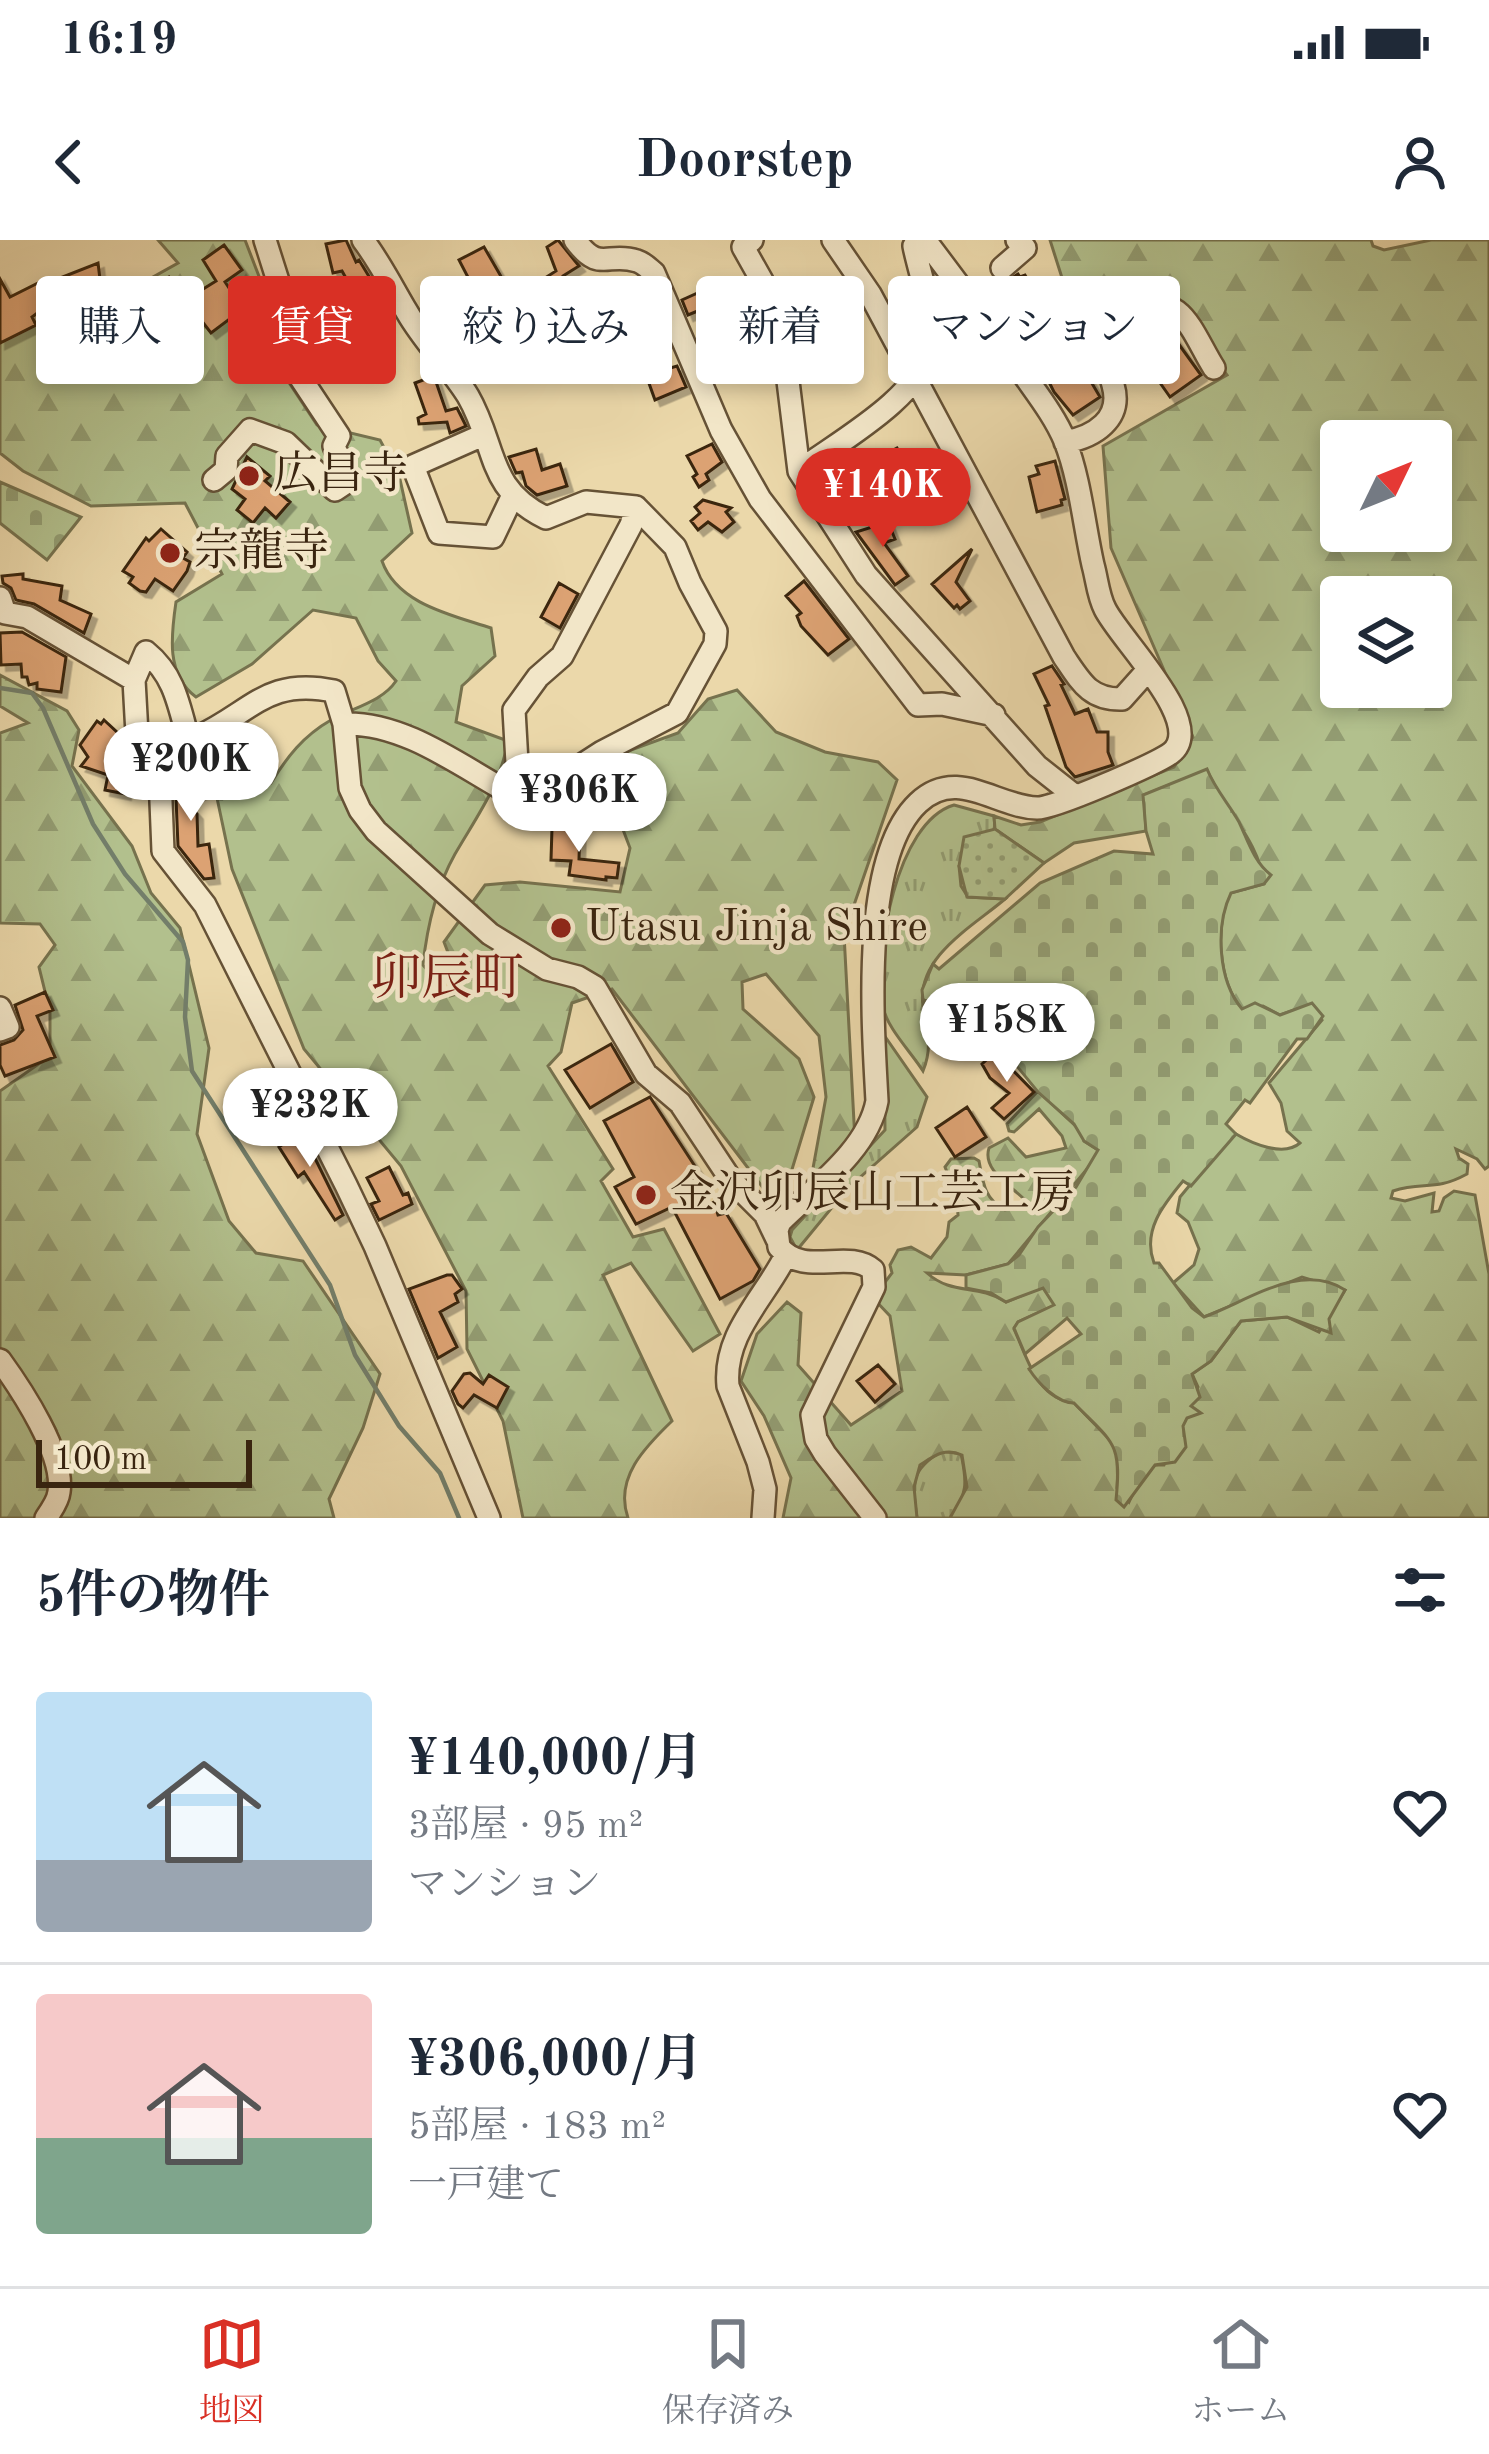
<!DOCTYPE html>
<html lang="ja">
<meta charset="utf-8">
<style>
body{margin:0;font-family:"Old Standard TT","Noto Serif JP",serif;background:#f6f6f7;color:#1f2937;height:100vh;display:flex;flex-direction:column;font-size:45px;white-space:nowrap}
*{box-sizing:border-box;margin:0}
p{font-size:39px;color:#747a83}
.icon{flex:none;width:66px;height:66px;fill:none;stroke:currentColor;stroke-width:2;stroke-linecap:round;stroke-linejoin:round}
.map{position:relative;height:1278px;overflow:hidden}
.details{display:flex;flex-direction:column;background:#fff;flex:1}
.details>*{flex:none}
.guide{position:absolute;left:36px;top:36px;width:1419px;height:108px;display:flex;gap:24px}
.needle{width:78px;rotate:47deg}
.tools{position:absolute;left:1320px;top:180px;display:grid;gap:24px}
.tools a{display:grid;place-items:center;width:132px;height:132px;border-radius:12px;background:#fff;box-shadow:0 6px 18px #0003;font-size:60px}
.scale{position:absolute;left:36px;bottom:30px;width:216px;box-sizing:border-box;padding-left:12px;border:6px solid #3a2510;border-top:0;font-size:33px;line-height:42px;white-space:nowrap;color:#3a2510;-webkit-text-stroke:9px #f2e6c8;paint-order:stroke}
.price{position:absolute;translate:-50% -102px;padding:0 27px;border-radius:42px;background:#fff;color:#222;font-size:39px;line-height:78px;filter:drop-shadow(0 3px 6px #0008)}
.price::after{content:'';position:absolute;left:50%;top:72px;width:36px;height:27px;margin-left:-18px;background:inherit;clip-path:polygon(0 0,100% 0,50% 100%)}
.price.on{background:#d93025;color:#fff}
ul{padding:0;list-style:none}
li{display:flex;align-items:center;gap:36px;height:300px;padding:0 36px}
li+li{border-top:3px solid #e0e1e3}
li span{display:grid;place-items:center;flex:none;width:336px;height:240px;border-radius:12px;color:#555}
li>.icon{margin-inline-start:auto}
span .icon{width:144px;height:144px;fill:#fffc;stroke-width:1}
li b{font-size:51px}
h2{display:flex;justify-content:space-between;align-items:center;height:144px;padding:0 36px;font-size:51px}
.chip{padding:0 42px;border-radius:12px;background:#fff;box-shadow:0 6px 18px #0003;font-size:42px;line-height:108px}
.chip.on{background:#d93025;color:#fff}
.status{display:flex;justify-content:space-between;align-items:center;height:84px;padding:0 60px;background:#fff;direction:ltr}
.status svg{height:33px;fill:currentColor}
header{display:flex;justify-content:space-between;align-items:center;height:156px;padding:0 36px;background:#fff;font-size:54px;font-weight:700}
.tabs{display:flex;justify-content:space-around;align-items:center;height:168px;border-top:3px solid #e0e1e3;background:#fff;font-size:33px;color:#747a83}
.tabs a{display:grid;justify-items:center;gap:6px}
.tabs .on{color:#d93025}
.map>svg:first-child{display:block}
.grass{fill:url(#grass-tufts);stroke:#76724e;stroke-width:3}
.forest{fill:url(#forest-firs);stroke:#76724e;stroke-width:3;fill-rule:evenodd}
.cemetery{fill:url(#cemetery-stones);stroke:#76724e;stroke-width:3}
.garden{fill:url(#garden-dots);stroke:#76724e;stroke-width:3}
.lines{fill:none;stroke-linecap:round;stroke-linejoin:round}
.stream{stroke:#737e6a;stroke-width:4.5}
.building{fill:#dca273;stroke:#3a2510;stroke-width:3;filter:url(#shadow)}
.minor-casing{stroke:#665236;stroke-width:26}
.minor{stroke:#f2e6c8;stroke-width:21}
.poi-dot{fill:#8f2418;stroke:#f2e6c8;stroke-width:4.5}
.labels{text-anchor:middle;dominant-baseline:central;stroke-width:9;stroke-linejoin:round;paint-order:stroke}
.poi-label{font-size:45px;fill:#3a2510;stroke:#f2e6c8;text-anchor:start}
.quarter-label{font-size:51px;fill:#7a1f14;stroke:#f2e6c8}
</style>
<div class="status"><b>16:19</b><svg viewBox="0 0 49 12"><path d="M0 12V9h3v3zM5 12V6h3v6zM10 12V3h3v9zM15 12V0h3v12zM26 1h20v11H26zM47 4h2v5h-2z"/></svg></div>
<header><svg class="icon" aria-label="back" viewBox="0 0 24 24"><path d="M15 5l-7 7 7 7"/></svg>Doorstep<svg class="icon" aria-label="person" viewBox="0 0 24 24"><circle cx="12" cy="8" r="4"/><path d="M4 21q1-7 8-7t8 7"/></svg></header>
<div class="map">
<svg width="1489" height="1278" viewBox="0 0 1489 1278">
<defs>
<pattern id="grass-tufts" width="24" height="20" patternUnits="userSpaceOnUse" patternTransform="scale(3)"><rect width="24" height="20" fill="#b2c08d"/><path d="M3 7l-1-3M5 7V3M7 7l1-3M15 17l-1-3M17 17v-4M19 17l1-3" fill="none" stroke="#929c72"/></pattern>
<pattern id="forest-firs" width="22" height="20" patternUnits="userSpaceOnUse" patternTransform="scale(3)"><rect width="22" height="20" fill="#b2c08d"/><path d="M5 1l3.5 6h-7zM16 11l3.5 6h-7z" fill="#929c72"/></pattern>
<pattern id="cemetery-stones" width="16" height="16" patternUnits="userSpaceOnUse" patternTransform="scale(3)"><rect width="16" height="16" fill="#b2c08d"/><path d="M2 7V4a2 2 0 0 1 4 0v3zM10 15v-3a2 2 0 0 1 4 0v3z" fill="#929c72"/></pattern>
<pattern id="garden-dots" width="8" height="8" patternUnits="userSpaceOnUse" patternTransform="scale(3)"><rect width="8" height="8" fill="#b2c08d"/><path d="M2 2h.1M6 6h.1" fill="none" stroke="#929c72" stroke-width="1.8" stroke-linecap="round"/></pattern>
<filter id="shadow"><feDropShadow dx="5.5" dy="5.5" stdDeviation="0" flood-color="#0004"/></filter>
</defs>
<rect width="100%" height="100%" fill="#ebd8aa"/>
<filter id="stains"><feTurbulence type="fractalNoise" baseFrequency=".00167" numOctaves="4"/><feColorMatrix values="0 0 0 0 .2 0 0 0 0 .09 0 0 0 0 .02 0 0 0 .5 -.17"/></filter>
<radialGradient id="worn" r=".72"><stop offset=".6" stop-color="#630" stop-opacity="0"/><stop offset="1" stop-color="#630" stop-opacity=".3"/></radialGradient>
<!-- grass -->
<path class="grass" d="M954 565 994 576 995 589 959 626 961 646 968 657 1005 659C972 687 916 717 923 766 927 791 933 807 923 831 911 812 887 788 883 767 874 714 896 582 954 565Z
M884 795 927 857 917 887 848 948 797 1010 790 997 792 990 885 890Z
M942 1211 961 1214C967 1241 968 1255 950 1278H917C912 1243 910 1230 942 1211Z"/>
<!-- forest -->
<path class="forest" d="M158 0H245L272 70 278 126 317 185 380 200 399 235 412 293 382 321C397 364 452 375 491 388L495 416 462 446 456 482 508 501C500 546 477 576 455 614 436 648 427 687 423 725L450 756 463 752 444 702 485 645 520 642 620 652 630 608 603 537 617 515 678 493 708 459 737 450 776 492 825 512 878 522 897 540 844 694 855 901 811 939 826 857 819 796 766 734 742 742 743 769 799 819 814 857 790 936 764 949 612 749 572 763 561 812 548 826 613 929 601 941 633 997 664 989 720 1094 693 1111 631 1023 603 1035 672 1181C645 1207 614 1238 628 1278H523L503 1181 467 1109 466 1051 401 926 304 809 232 629 213 539 232 548 271 543C287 517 303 496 331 480 352 468 382 462 396 441L378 421 356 378 313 370 252 424 196 457C166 435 171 396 176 362L222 334 185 263 91 266 23 231 0 213V89L92 71 178 23Z
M1050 0H1371L1373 6 1384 10 1431 0H1489V926L1485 929 1477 919 1456 909 1459 918 1468 924 1467 934C1434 952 1424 941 1393 951L1391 958 1405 961 1434 953 1432 972 1439 971 1444 958 1454 951 1475 955 1489 1034V1278H950L967 1247 962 1215C945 1207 934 1216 920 1225L914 1247 917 1278H783L791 1238 764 1176 741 1141 757 1094 787 1062 801 1073 798 1125 851 1185 902 1151 890 1076 873 1058 892 1033 890 1025 898 1010 911 1007 931 1018 947 997 949 982 958 975 956 954 945 927 951 919 974 918 979 921C983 942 984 959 1005 970L1022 966 1024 959C1010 945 982 930 989 908L1008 898 1026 917 1066 908 1062 896 1039 869 1014 892 1009 891 1007 884 1038 851 1083 893 1084 901 1098 910 1097 917 1008 1024 966 1035 927 1033C953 1056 976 1043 1006 1062L1043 1047 1055 1065 1018 1082 1014 1089C1028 1119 1036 1158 1074 1163L1113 1203 1119 1214 1117 1248 1129 1262 1137 1245 1155 1225H1164L1198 1147 1192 1134 1211 1121 1241 1081 1287 1077 1319 1092 1345 1050 1302 1037 1204 1077 1173 1043 1194 1025 1199 1009 1188 982 1177 973 1180 957 1228 899 1236 894C1253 904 1284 917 1300 903L1287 891 1281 863 1269 843 1322 780 1312 764 1280 775 1263 766 1242 769C1218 741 1215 687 1230 653L1264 644C1260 602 1223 568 1207 530L1144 555 1146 591 1074 603 1044 623 995 589 994 576 1021 585 1040 582 1174 527 1193 497 1111 308 1103 206 1227 135 1164 48 1087 84 1070 63ZM1341 201H1431V291H1341ZM1341 357H1431V447H1341Z
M0 435 67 471 79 490 72 526 132 606 151 653 180 688 209 808 197 894 229 981 256 1013 303 1021 380 1134 363 1188 329 1259 334 1278H0V851L50 816V772L39 727 55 705 40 684 0 683V493L28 483 0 466Z"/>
<!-- cemetery -->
<path class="cemetery" d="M0 242 81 277 47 320 0 283Z
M1207 529C1215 549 1229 564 1239 582 1248 601 1254 622 1271 635L1264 644 1231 653C1215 686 1218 741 1242 769L1255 763 1280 775 1312 763 1323 776 1307 799H1297L1250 863 1245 860 1226 884 1236 894 1191 946 1183 941C1163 965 1142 991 1154 1023H1159L1192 1068 1204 1077C1248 1061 1301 1021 1345 1050L1329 1079 1331 1093 1287 1077 1241 1081 1211 1121 1192 1134 1200 1157 1191 1166 1201 1173 1187 1178 1183 1186 1186 1207 1175 1222 1155 1225 1124 1267 1116 1260C1122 1202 1113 1203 1074 1163 1057 1163 1038 1143 1029 1129L1081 1094 1067 1078 1025 1114 1014 1088 1018 1082 1054 1065 1043 1048 1006 1062 991 1053 966 1048V1035L1008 1024 1019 1015 1038 987 1076 947 1098 910 1084 901 1074 884 1038 852 972 771 923 760 922 750 933 724 939 729 1040 643 1114 611 1153 614 1146 591 1143 555Z"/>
<!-- garden -->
<path class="garden" d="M995 589 1044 623 1005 659 967 657 959 626 964 597Z
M923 760 972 771 981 786 977 793 930 802Z"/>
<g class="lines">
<!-- stream -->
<path class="stream" d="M0 448 32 453 43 468 93 584 125 634 183 702 188 720 185 777 192 831 330 1045 355 1115 399 1186 440 1233 459 1278"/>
</g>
<!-- building -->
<path class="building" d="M346 0 356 22 359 20 376 48 356 56 342 31 333 33 326 4Z
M558 0 579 26 563 36 565 47 577 69 542 86 523 52 556 31 547 7Z
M224 5 242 30 225 42 243 69 211 93 201 80 181 93 195 113 187 118 172 98 155 109 151 104 201 61 152 74 146 64 154 57 149 49 169 37 187 59 216 41 203 20Z
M484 7 514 59 503 66 516 87 472 112 461 92 450 99 428 55 446 46 452 58 472 45 459 20Z
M98 23 100 39 76 50 74 46 32 77 36 85 0 103V39L10 57 48 38 50 42Z
M1018 34 1020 37 1025 35 1043 65 1023 77 1004 43Z
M711 47 724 76 711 82 705 68 688 75 682 60Z
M364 76 367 132 346 133 343 77Z
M656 85 662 104 629 119 622 103Z
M1170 92 1201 135 1170 157 1139 113Z
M1066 99 1100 157 1073 175 1054 152 1040 124 1052 117 1048 109Z
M677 126 686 147 655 160 646 135Z
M434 136 446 171 457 168 466 186 450 193 447 182 419 184 418 178 426 174 415 143Z
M712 204 722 222 706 234 709 240 699 247 693 237 697 234 687 216Z
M897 208 921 245 947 231 955 245 918 264 895 227 884 233 876 220Z
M536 209 542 230 560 224 567 246 537 255 526 246 522 232 516 233 509 217Z
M247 217 270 236 265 241 290 262 276 278 265 268 253 283 237 270 245 259 232 249Z
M1055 221 1065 259 1061 260 1062 265 1037 272 1029 237 1039 234 1036 226Z
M703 260 731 268 726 272 734 282 722 292 708 282 698 290 691 281 700 273 695 267Z
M888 282 895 299 884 303 908 336 895 345 856 292Z
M161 289 187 312 183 318 190 322 187 331 173 351 155 339 146 352 140 351 129 343 133 337 123 331 146 298 149 301Z
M972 309 956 342 970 361 960 369 957 365 954 368 932 344Z
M23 334V339L62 346 60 360 91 374 84 393 34 364 16 360 11 348 3 343 2 336Z
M804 341 849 399 828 415 801 386 797 376 801 373 786 356Z
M559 343 578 354 560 388 541 377Z
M22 392 66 417 61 452 37 449V443L29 445 27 437H22L21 424 1 425 0 393Z
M1052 426 1064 444 1061 445 1075 474 1088 469 1097 492H1108V512L1113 525 1075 537 1066 527 1045 466 1049 465 1034 434Z
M104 480 119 494 107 513 127 517 125 554 105 550 108 535 81 526 88 517 80 505 97 481 101 484Z
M188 528 198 546 206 543 209 549 185 561 197 574 198 606 209 604 214 638 204 639 178 606 175 534Z
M561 586 580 587 579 619 619 623 617 638 606 637V640L569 635 571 621 551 620 552 588Z
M45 752 53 770 37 776 55 817 5 836 0 825V805L14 800 23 790 15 765Z
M611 804 633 842 590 868 565 830Z
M995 812 1034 852 1004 879 992 868 1009 853 990 838 982 824Z
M272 832 285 857 242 876 238 867 263 855 256 839Z
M650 857 700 934 693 938 698 944 687 950 702 969 714 962 718 975 726 973 760 1029 753 1041 720 1059 672 967 636 984 615 947 634 937 604 881Z
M967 867 986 897 955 917 936 888Z
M301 890 343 975 335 980 304 932 298 937 279 907Z
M389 927 403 955 408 953 412 964 379 980 371 964 379 961 367 938Z
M447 1035H452L462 1049 455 1054 458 1062 440 1072 457 1107 438 1118 409 1049Z
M878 1125 895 1144 875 1162 857 1141Z
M470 1133 483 1144 489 1135 508 1147 497 1168 474 1155 463 1168 458 1164 452 1151 464 1134Z"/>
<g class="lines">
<!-- minor casing -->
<g class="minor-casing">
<path id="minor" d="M363 0C381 24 392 47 407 72 424 102 450 127 468 156 497 206 486 249 546 278L586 262 636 267
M575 0C600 34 607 11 637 21 644 23 649 29 654 33L721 190 760 259 918 465 942 464 994 475
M752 0 743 7 770 55 782 92 799 231 866 335 1037 526 1075 556
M833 0 870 54 1064 417C1081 442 1090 460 1122 459L1147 431
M1002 28 1025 8 1017 0
M483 195 413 226 439 293 493 297 513 255
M1065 202C1094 197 1123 179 1113 145 1110 132 1104 121 1102 108 1110 90 1119 85 1135 74 1180 45 1193 95 1214 128
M799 231C841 200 918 159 932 106 938 87 918 28 914 6L921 0
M214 240 226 230 227 216 250 190 286 203 335 250 344 244V232L334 206 339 196 290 122 284 60 265 0
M0 358 5 373 27 377 134 440
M344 484C407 482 465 530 519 558L537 554 602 512 677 473 715 404 716 391 690 343 675 307 636 267
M519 558 514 470 538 437 562 416 631 285 636 267
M0 768 8 787 0 790
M0 1120C21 1149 65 1215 59 1252 58 1261 51 1271 46 1278
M489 1278 375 1006 346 945 205 665 163 611 160 537 137 494 134 440 146 412C172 433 178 460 186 491L198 497C252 472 267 437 334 451L344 484 350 548 360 570 376 591 490 694 547 729 578 737 595 747 646 834 680 863 731 940 765 974 777 999
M763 1278 765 1249 758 1222 728 1146C723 1094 764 1059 786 1015
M875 1278 825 1214 816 1199 812 1175 874 1047 873 1030C848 1008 804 1038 779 1007L777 990 780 982C814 948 868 910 877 861 873 785 860 618 918 563 957 526 996 567 1037 568 1053 569 1156 524 1171 513 1208 484 1120 400 1105 369 1098 356 1097 339 1093 325 1084 285 1080 239 1065 201 1054 174 1033 149 1017 125 987 82 956 41 925 0"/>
</g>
<!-- minor -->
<use href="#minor" class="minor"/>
</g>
<!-- markers -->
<g class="poi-dot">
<circle cx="249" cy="236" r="12"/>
<circle cx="170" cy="313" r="12"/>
<circle cx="561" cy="688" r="12"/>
<circle cx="646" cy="955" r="12"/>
</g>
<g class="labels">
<!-- poi labels -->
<g class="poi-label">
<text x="273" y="236">広昌寺</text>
<text x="194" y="313">宗龍寺</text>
<text x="585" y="688">Utasu Jinja Shire</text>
<text x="670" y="955">金沢卯辰山工芸工房</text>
</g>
<!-- quarter labels -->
<g class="quarter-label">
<text x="447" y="740">卯辰町</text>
</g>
</g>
<rect width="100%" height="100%" filter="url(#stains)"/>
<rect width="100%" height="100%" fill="url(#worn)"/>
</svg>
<div class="tools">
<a><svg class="needle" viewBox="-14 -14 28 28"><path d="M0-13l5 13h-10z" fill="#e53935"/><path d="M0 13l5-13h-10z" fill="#747a83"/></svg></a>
<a><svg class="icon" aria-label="layers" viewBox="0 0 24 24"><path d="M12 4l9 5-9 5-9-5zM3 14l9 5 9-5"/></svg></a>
</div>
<div class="scale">100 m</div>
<b class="price on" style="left:883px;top:310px">¥140K</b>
<b class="price" style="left:191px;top:584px">¥200K</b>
<b class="price" style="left:579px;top:615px">¥306K</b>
<b class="price" style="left:1007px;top:845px">¥158K</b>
<b class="price" style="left:310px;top:930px">¥232K</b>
<div class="guide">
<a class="chip">購入</a>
<a class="chip on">賃貸</a>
<a class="chip">絞り込み</a>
<a class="chip">新着</a>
<a class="chip">マンション</a>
</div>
</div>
<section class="details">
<h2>5件の物件<svg class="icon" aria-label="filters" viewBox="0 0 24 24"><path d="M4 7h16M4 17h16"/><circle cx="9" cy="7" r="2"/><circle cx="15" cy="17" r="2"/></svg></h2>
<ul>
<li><span style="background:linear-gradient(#bfe0f5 70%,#9aa5b1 0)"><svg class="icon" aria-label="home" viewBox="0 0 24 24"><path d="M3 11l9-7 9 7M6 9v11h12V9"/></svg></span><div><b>¥140,000/月</b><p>3部屋 · 95 m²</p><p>マンション</p></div><svg class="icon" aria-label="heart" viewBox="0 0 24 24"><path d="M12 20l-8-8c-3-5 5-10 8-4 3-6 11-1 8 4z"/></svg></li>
<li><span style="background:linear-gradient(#f6c9c9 60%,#7fa58c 0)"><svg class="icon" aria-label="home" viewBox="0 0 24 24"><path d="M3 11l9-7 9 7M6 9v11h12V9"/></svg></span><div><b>¥306,000/月</b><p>5部屋 · 183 m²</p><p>一戸建て</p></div><svg class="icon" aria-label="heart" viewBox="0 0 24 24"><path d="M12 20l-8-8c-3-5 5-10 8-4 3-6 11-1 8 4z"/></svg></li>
</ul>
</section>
<nav class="tabs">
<a class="on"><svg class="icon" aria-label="map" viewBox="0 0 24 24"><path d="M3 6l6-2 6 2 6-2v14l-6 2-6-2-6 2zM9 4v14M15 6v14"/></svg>地図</a>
<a><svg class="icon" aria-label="saved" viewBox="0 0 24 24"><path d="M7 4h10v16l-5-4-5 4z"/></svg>保存済み</a>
<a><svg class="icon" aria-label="home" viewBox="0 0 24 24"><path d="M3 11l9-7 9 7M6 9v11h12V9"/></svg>ホーム</a>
</nav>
